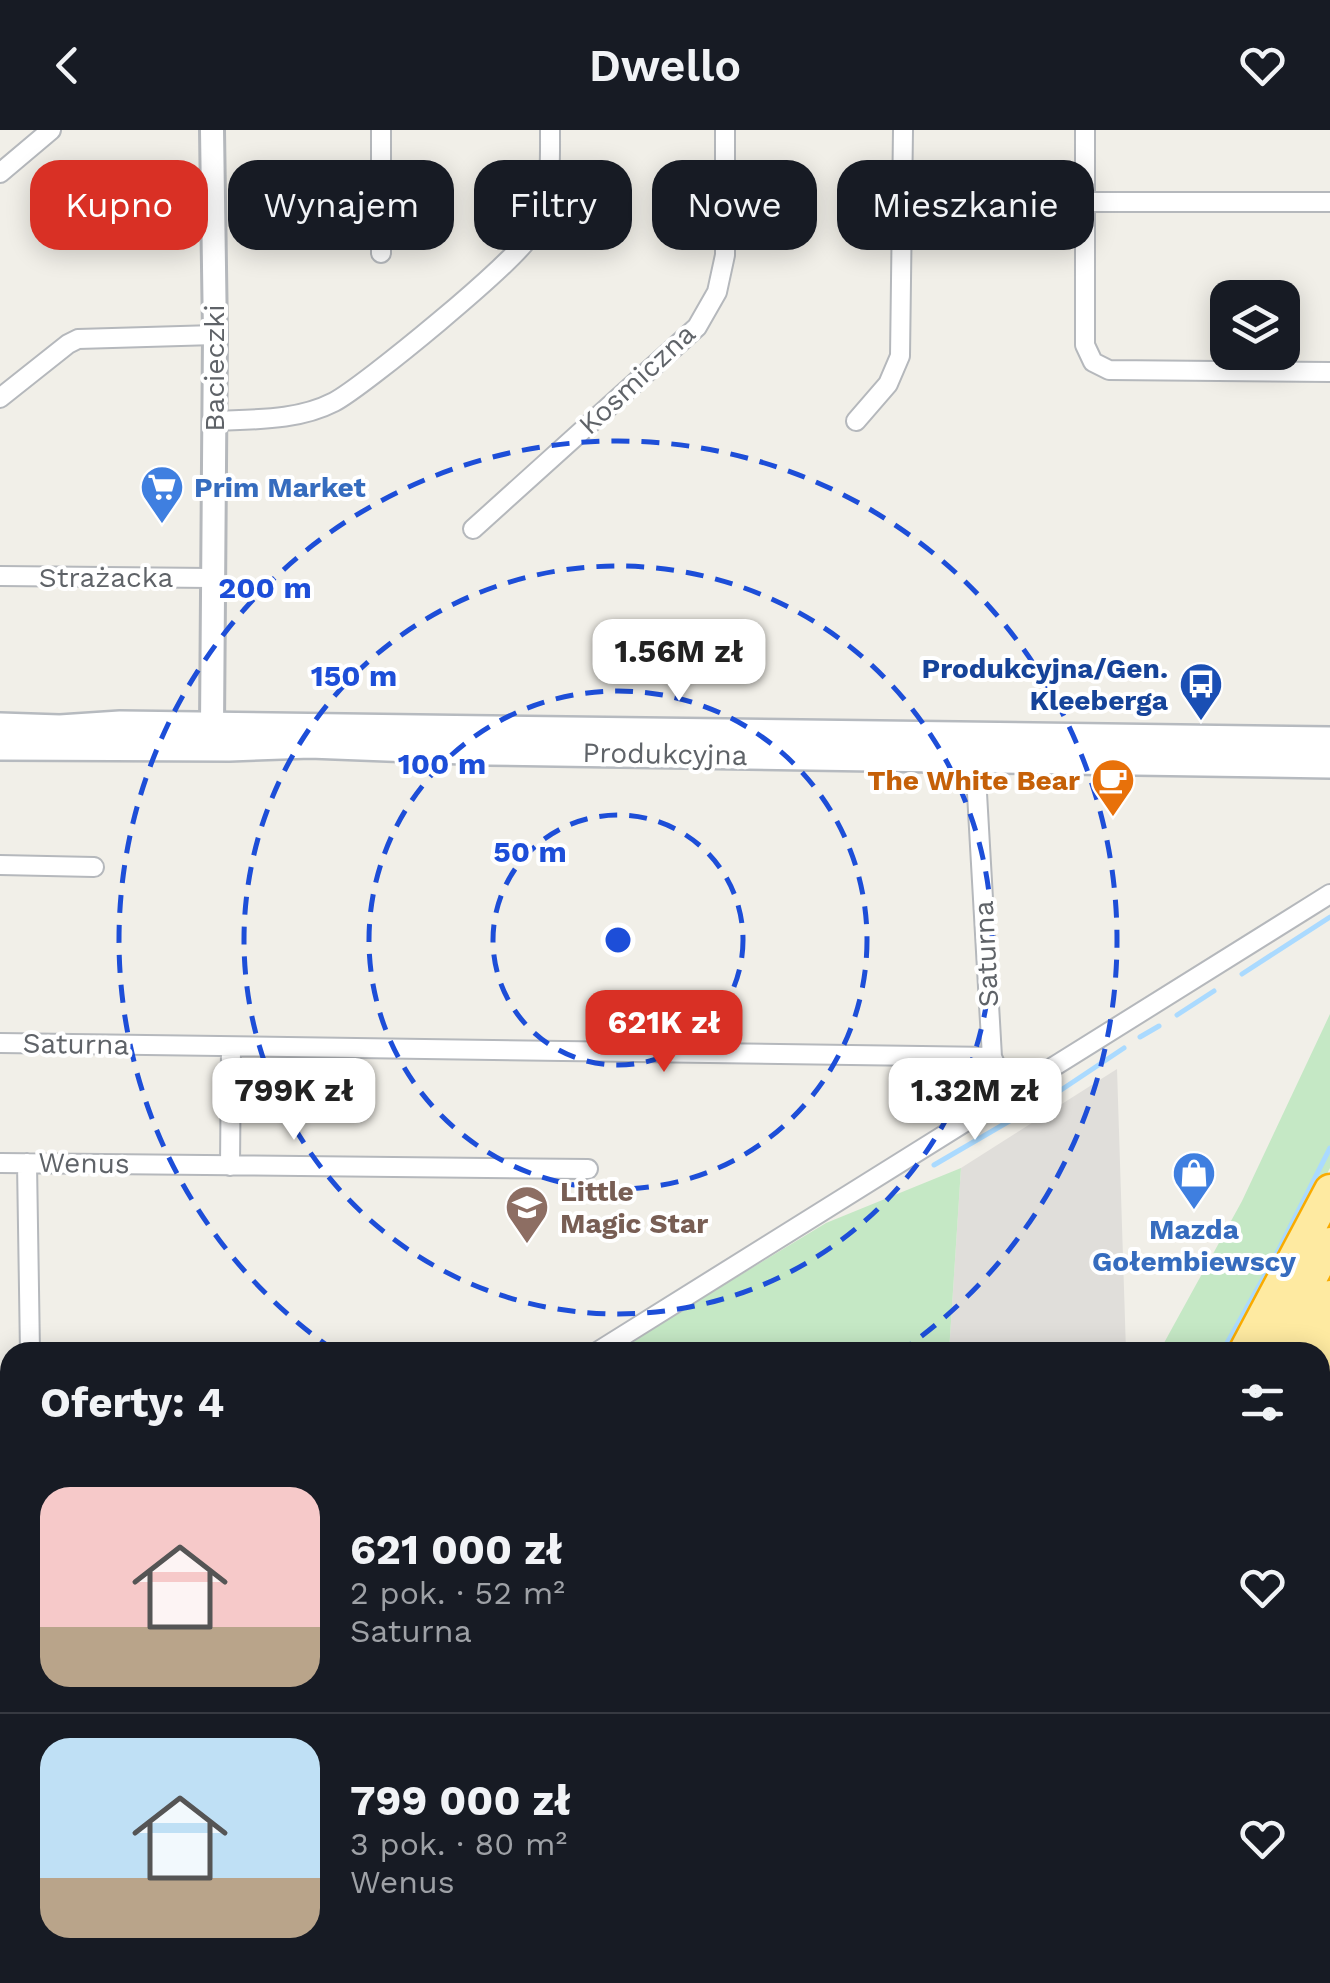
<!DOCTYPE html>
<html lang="pl">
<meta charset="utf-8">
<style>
body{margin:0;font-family:"Work Sans",sans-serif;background:#242831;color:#f1f3f6;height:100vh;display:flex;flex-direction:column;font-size:38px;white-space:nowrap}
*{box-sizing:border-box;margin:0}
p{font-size:32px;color:#9ea1a6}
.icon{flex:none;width:55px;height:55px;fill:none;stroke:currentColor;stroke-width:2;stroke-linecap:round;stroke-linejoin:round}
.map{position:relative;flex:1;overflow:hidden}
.details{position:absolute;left:0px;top:1212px;width:1330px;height:642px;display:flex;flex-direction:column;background:#171b24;border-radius:30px 30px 0 0;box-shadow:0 5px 25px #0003}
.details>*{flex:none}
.hud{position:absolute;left:30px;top:30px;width:1270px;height:90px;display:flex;gap:20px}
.controls{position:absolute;left:1210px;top:150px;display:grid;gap:20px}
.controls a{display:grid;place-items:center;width:90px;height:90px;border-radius:20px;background:#171b24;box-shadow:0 5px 25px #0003;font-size:50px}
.price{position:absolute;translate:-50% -85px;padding:0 22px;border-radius:20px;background:#fff;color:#222;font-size:32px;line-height:65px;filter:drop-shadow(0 2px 5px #0008)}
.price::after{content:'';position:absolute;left:50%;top:60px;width:30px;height:22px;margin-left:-15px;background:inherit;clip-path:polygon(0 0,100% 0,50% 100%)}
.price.active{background:#d93025;color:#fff}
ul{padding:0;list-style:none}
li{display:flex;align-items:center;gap:30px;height:250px;padding:0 40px}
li+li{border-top:2px solid #363941}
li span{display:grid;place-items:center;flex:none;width:280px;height:200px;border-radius:30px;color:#555}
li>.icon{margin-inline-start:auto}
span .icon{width:120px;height:120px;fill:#fffc;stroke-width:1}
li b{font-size:42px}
h2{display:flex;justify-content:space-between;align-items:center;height:120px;padding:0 40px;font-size:42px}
.tag{padding:0 35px;border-radius:30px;background:#171b24;box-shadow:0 5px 25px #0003;font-size:35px;line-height:90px}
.tag.active{background:#d93025;color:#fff}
header{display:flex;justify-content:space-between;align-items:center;height:130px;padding:0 40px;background:#171b24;font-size:45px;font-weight:600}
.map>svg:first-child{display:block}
.commercial{fill:#fef7e0}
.industrial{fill:#e0deda}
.green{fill:#c5e8c5}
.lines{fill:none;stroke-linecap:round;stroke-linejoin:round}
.stream{stroke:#aadaff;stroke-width:5}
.minor-casing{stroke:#b5b8bc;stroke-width:22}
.tertiary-casing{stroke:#b5b8bc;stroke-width:28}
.secondary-casing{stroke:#b6babf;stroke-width:30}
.trunk-casing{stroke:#f9ab00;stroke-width:35}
.minor{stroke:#fff;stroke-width:18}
.tertiary{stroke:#fff;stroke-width:22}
.secondary{stroke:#fff;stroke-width:25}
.trunk{stroke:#feeaa1;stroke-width:30}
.ring{fill:none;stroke:#1d4ed8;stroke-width:5;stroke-dasharray:18 12}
.labels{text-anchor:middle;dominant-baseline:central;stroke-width:8;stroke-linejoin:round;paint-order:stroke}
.street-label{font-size:28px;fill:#5f6368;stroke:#fff}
.shop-label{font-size:28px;font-weight:bold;fill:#366cbe;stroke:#fff;text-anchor:start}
.transit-label{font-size:28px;font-weight:bold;fill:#164399;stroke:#fff;text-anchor:end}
.food-label{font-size:28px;font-weight:bold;fill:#c56008;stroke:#fff;text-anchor:end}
.education-label{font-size:28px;font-weight:bold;fill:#785e54;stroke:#fff;text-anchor:start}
.centre{fill:#1d4ed8;stroke:#fff;stroke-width:5}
.ring-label{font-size:30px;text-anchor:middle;font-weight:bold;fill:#1d4ed8;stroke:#fff;stroke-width:8;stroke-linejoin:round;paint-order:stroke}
</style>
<header><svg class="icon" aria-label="back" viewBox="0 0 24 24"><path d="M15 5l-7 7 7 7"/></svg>Dwello<svg class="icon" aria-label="heart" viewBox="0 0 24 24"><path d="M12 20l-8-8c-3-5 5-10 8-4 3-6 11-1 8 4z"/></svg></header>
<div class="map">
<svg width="1330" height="1853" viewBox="0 0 1330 1853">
<rect width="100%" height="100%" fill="#f1efe8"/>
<!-- commercial -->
<path class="commercial" d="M1330 1301V1631L1320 1638V1314Z
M878 1845H1014L1013 1853H878Z"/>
<!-- industrial -->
<path class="industrial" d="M1117 939 1126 1222H949L961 1038Z"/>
<!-- green -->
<path class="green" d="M1330 884V1038L1233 1222H1159L1242 1071Z
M961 1038 949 1222H613L826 1093Z
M0 1418 10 1421V1845H638L628 1853H0Z
M1330 1631V1853H1013L1014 1845H1320V1638Z"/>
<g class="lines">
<!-- stream -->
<path class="stream" d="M1242 844 1330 787
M1177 885 1214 861
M1140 907 1159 896
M1049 968 1124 918
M934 1035 1018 986
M1222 1222 1274 1129 1330 1018
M82 1845 83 1853
M214 1853 216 1845"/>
<!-- minor casing -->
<g class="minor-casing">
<path id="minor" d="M381 0V123
M1085 0V215L1093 232 1109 240 1330 242
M0 43 51 0
M1086 72H1330
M0 268 68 214 78 209 215 205
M214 291C254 289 297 291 334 272 363 257 519 129 531 104 552 63 550 44 550 0
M856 291 888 254 900 226 903 0
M473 399 697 197 717 162 725 125V0
M0 446 211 448
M0 735 94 737
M0 913 992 927 975 628
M992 927 1009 964
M0 1033 588 1039
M27 1033 30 1222
M230 1036 231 917
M597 1222 1330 764
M0 1395 10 1397
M150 1853 152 1845"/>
</g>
<!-- tertiary casing -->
<g class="tertiary-casing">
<path id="tertiary" d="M212 595 215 205 212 0"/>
</g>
<!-- secondary casing -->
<g class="secondary-casing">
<path id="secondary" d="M0 596 60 598 120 594 1330 610
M0 617 229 618 310 615 489 622 1330 635"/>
</g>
<!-- trunk casing -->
<g class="trunk-casing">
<path id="trunk" d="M1244 1222 1330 1060
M1272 1222 1330 1113
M1300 1222 1330 1166
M1320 1230 1330 1213
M644 1853 654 1845
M754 1853 764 1845"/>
</g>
<!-- minor -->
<use href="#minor" class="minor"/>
<!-- tertiary -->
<use href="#tertiary" class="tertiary"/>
<!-- secondary -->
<use href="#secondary" class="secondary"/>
<!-- trunk -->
<use href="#trunk" class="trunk"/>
</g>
<!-- distance rings -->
<g class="ring">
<circle cx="618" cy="810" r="125"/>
<circle cx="618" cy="810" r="249"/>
<circle cx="618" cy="810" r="374"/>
<path d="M335 1221A499 499 0 1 1 901 1221"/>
</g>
<!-- icons -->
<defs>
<g id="supermarket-pin" transform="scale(2.25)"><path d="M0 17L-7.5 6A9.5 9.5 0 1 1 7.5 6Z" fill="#3f7fe0" stroke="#fff"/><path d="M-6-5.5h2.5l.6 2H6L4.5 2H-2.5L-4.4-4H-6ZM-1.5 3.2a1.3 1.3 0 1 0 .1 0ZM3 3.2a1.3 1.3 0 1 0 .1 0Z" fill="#fff"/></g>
<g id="bus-pin" transform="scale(2.25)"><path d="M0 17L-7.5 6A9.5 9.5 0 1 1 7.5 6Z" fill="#1a4fb4" stroke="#fff"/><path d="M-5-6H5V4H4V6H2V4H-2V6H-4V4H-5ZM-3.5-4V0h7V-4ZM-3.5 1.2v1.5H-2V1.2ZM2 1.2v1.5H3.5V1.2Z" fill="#fff"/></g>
<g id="cafe-pin" transform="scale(2.25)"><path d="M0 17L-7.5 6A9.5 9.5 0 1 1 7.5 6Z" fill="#e8710a" stroke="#fff"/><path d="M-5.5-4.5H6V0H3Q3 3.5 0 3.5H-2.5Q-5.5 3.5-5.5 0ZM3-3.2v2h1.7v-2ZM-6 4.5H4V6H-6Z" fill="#fff"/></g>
<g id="shop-pin" transform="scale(2.25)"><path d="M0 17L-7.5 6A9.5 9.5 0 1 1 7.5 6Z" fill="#3f7fe0" stroke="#fff"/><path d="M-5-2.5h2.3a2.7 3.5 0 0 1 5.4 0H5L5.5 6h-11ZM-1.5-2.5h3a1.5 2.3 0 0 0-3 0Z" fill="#fff"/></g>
<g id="school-pin" transform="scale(2.25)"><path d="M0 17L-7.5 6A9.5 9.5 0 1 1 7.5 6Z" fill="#8d6e63" stroke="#fff"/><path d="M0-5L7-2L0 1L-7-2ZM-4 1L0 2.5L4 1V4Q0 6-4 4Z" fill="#fff"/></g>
</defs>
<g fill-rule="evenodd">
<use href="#supermarket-pin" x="162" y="357"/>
<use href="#bus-pin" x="1201" y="554"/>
<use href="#cafe-pin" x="1113" y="650"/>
<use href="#shop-pin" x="1194" y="1043"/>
<use href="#school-pin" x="527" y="1077"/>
</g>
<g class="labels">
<!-- street labels -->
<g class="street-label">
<text transform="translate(214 238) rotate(-90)">Bacieczki</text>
<text transform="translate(637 249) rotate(-43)">Kosmiczna</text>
<text x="106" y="447">Strażacka</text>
<text transform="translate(665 624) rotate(1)">Produkcyjna</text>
<text transform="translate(986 824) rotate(-93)">Saturna</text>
<text transform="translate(76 914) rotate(1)">Saturna</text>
<text transform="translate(84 1033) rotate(1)">Wenus</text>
</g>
<!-- shop labels -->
<g class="shop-label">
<text x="194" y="357">Prim Market</text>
<text x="1194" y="1099" text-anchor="middle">Mazda<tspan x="1194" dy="32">Gołembiewscy</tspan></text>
</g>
<!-- transit labels -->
<g class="transit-label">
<text x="1168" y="538">Produkcyjna/Gen.<tspan x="1168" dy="32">Kleeberga</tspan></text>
</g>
<!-- food labels -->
<g class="food-label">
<text x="1080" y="650">The White Bear</text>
</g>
<!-- education labels -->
<g class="education-label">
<text x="560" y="1061">Little<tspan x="560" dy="32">Magic Star</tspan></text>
</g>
</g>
<circle cx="618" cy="810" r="15" class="centre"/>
<g class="ring-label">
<text x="265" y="468">200 m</text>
<text x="354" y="556">150 m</text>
<text x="442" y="644">100 m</text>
<text x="530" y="732">50 m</text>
</g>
</svg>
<div class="controls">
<a><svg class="icon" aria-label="layers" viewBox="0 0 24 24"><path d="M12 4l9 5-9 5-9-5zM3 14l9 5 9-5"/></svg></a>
</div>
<b class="price" style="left:679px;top:574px">1.56M zł</b>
<b class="price active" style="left:664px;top:945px">621K zł</b>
<b class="price" style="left:294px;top:1013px">799K zł</b>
<b class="price" style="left:975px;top:1013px">1.32M zł</b>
<div class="hud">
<a class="tag active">Kupno</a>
<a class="tag">Wynajem</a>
<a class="tag">Filtry</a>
<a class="tag">Nowe</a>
<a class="tag">Mieszkanie</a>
</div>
<section class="details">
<h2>Oferty: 4<svg class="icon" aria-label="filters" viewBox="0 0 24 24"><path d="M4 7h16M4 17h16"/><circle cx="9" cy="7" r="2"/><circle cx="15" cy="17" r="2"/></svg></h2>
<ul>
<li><span style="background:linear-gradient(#f6c9c9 70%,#b9a48a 0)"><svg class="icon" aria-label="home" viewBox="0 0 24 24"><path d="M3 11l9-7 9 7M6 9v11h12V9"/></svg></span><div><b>621 000 zł</b><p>2 pok. · 52 m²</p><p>Saturna</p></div><svg class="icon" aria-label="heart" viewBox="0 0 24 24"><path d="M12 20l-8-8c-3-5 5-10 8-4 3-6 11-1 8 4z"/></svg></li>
<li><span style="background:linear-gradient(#bfe0f5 70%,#b9a48a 0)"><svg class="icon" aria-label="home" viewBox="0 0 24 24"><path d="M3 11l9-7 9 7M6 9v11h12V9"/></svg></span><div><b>799 000 zł</b><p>3 pok. · 80 m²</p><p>Wenus</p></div><svg class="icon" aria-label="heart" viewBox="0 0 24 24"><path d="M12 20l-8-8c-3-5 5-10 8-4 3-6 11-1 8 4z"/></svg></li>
</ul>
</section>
</div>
